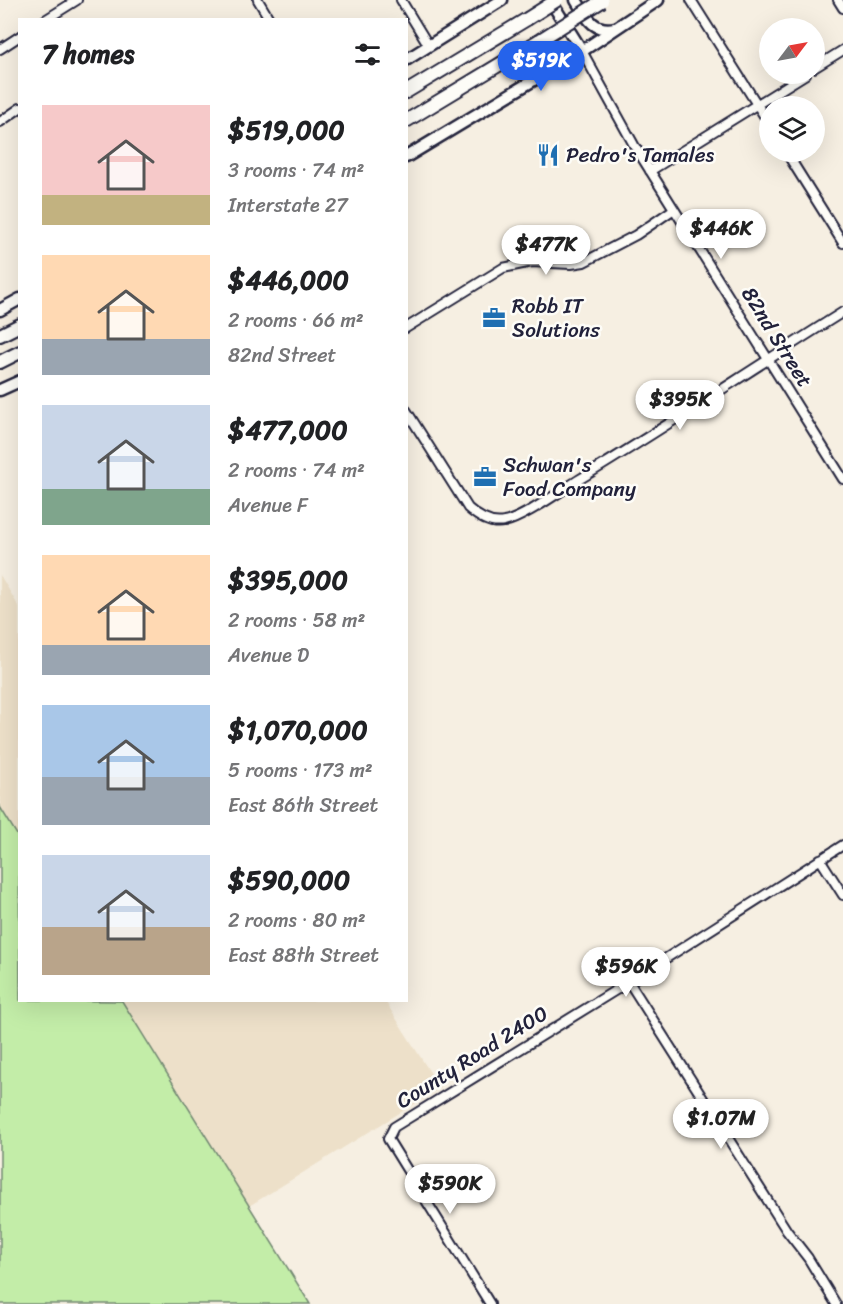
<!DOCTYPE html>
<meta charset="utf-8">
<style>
body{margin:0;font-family:Sriracha,sans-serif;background:#f2f2f2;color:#202124;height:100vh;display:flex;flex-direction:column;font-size:22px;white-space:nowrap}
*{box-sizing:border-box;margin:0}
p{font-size:20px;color:#757577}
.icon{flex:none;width:33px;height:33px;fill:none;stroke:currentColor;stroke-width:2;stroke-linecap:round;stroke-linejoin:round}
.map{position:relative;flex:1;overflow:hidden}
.sheet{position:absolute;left:18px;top:18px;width:390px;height:984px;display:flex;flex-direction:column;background:#fff;border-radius:0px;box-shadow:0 6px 24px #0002}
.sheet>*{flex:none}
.needle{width:39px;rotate:58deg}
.tools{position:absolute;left:759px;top:18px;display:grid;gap:12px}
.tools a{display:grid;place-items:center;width:66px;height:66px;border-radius:50%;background:#fff;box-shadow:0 6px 24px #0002;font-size:30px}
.price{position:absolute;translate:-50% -51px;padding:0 14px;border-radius:21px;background:#fff;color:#222;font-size:20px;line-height:39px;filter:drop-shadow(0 2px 3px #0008)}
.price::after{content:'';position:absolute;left:50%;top:36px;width:18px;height:14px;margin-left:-9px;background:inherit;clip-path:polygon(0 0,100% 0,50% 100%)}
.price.on{background:#2563eb;color:#fff}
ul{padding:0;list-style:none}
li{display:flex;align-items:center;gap:18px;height:150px;padding:0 24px}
li span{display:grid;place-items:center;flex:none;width:168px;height:120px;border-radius:0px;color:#555}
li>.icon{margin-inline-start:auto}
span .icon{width:72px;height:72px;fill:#fffc;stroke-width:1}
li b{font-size:26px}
h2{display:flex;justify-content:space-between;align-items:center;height:72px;padding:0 24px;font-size:26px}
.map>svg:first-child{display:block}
.built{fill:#ede0c9}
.green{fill:#c3eda8;stroke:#728872;stroke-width:1.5}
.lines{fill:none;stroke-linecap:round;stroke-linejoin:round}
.minor-casing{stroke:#22223b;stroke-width:12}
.major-casing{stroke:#22223b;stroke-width:15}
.highway-casing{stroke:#22223b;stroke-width:16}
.minor{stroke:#fdfcf7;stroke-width:8}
.major{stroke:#fdfcf7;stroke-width:10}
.highway{stroke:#fdfcf7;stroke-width:12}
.highway-bridge-casing{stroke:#22223b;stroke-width:16;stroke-linecap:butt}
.highway-bridge{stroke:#fdfcf7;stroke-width:12}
.labels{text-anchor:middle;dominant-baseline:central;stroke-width:5;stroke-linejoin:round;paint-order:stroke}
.poi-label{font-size:21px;fill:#22223b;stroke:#fdfcf7;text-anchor:start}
.street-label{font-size:21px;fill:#22223b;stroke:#fdfcf7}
</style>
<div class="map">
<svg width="843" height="1304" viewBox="0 0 843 1304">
<rect width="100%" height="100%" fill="#f6efe2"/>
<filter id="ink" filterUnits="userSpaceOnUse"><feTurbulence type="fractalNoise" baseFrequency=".0167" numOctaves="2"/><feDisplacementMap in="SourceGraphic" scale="12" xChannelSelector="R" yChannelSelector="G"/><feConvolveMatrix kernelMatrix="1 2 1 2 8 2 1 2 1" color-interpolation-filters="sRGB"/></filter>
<g filter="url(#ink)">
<!-- built -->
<path class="built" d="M0 575 19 607V840L0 809Z
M120 1001H385L440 1088 249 1206Z"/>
<!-- green -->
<path class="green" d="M0 807 19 838 20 1000 122 1001 310 1304H0Z"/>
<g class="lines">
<!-- minor casing -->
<g class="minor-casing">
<path id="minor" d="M258 0 270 20
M401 0 429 46
M691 0 770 125
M838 0 843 8
M45 20 77 0
M0 49 20 36
M582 51 634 145 843 479
M814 68 843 50
M0 122 20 108
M786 152 843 243
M650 171 806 74
M406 328 503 268 532 262 571 264 584 262 636 235 674 209
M406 410 468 508C478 517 490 525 504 522 522 519 562 490 580 479 669 425 755 367 843 312
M820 859 843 895
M629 982 787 1231 808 1258 836 1304
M490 1304 388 1139 394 1127 629 982 843 845"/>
</g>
<!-- major casing -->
<g class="major-casing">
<path id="major" d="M550 0 582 51
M576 0C586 16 593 33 615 28
M406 60 502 0
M406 157 582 51 658 0
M0 310 20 299
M0 390 20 381"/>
</g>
<!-- highway casing -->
<g class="highway-casing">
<path id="highway" d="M406 92 527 19
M406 121 540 40
M0 335 20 325
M0 362 20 352"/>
</g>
<!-- minor -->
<use href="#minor" class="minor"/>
<!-- major -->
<use href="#major" class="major"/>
<!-- highway -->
<use href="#highway" class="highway"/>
<!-- highway-bridge casing -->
<g class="highway-bridge-casing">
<path id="highway-bridge" d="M527 19 557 0
M540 40 602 1"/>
</g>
<!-- highway-bridge -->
<use href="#highway-bridge" class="highway-bridge"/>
</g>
</g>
<!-- icons -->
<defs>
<g id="restaurant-bare" transform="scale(1.8)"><path d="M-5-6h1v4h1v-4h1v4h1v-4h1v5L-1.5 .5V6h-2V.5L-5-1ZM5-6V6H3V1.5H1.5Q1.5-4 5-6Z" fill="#1f6fb2" stroke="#fdfcf7" stroke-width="2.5" paint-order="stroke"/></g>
<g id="office-bare" transform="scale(1.8)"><path d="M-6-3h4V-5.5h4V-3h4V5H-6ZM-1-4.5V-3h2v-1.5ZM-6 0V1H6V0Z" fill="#1f6fb2" stroke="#fdfcf7" stroke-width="2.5" paint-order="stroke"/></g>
</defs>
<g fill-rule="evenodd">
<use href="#restaurant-bare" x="548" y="155"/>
<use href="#office-bare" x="494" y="318"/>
<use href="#office-bare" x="485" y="477"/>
</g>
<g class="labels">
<!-- poi labels -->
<g class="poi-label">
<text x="566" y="155">Pedro's Tamales</text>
<text x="512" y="306">Robb IT<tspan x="512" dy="24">Solutions</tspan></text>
<text x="503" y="465">Schwan's<tspan x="503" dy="24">Food Company</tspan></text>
</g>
<!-- street labels -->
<g class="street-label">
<text transform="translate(777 337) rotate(58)">82nd Street</text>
<text transform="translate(472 1057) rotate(-32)">County Road 2400</text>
</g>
</g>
</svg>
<div class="tools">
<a><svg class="needle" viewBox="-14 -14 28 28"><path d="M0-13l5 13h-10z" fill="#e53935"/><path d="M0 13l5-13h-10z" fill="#757577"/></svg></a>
<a><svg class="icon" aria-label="layers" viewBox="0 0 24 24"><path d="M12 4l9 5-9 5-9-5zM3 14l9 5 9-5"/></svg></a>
</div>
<b class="price on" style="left:541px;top:92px">$519K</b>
<b class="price" style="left:721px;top:260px">$446K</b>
<b class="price" style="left:546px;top:276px">$477K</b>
<b class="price" style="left:680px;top:431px">$395K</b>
<b class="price" style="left:626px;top:998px">$596K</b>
<b class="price" style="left:721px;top:1150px">$1.07M</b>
<b class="price" style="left:450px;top:1215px">$590K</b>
<section class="sheet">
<h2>7 homes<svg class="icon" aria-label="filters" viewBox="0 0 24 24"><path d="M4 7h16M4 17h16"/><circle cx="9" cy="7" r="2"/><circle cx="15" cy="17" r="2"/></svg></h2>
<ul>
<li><span style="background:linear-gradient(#f6c9c9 75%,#c2b280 0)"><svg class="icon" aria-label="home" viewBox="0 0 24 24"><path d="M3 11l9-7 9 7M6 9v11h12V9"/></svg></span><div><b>$519,000</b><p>3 rooms · 74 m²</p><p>Interstate 27</p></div></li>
<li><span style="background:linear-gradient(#ffd9b3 70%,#9aa5b1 0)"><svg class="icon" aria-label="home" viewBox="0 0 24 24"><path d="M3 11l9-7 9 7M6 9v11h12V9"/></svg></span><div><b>$446,000</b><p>2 rooms · 66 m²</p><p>82nd Street</p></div></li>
<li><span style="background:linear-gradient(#c9d6e8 70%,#7fa58c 0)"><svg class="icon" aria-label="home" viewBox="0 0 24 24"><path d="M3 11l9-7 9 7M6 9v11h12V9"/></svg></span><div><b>$477,000</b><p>2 rooms · 74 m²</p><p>Avenue F</p></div></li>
<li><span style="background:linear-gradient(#ffd9b3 75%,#9aa5b1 0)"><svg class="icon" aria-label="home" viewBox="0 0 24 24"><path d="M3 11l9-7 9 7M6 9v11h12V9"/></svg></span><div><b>$395,000</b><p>2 rooms · 58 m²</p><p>Avenue D</p></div></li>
<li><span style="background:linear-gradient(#a9c7e8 60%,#9aa5b1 0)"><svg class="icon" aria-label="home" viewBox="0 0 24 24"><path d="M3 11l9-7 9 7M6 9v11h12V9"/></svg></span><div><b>$1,070,000</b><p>5 rooms · 173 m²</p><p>East 86th Street</p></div></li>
<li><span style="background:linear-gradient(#c9d6e8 60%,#b9a48a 0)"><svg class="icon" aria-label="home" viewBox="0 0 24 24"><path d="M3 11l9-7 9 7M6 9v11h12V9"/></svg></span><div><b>$590,000</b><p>2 rooms · 80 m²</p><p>East 88th Street</p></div></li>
</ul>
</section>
</div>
